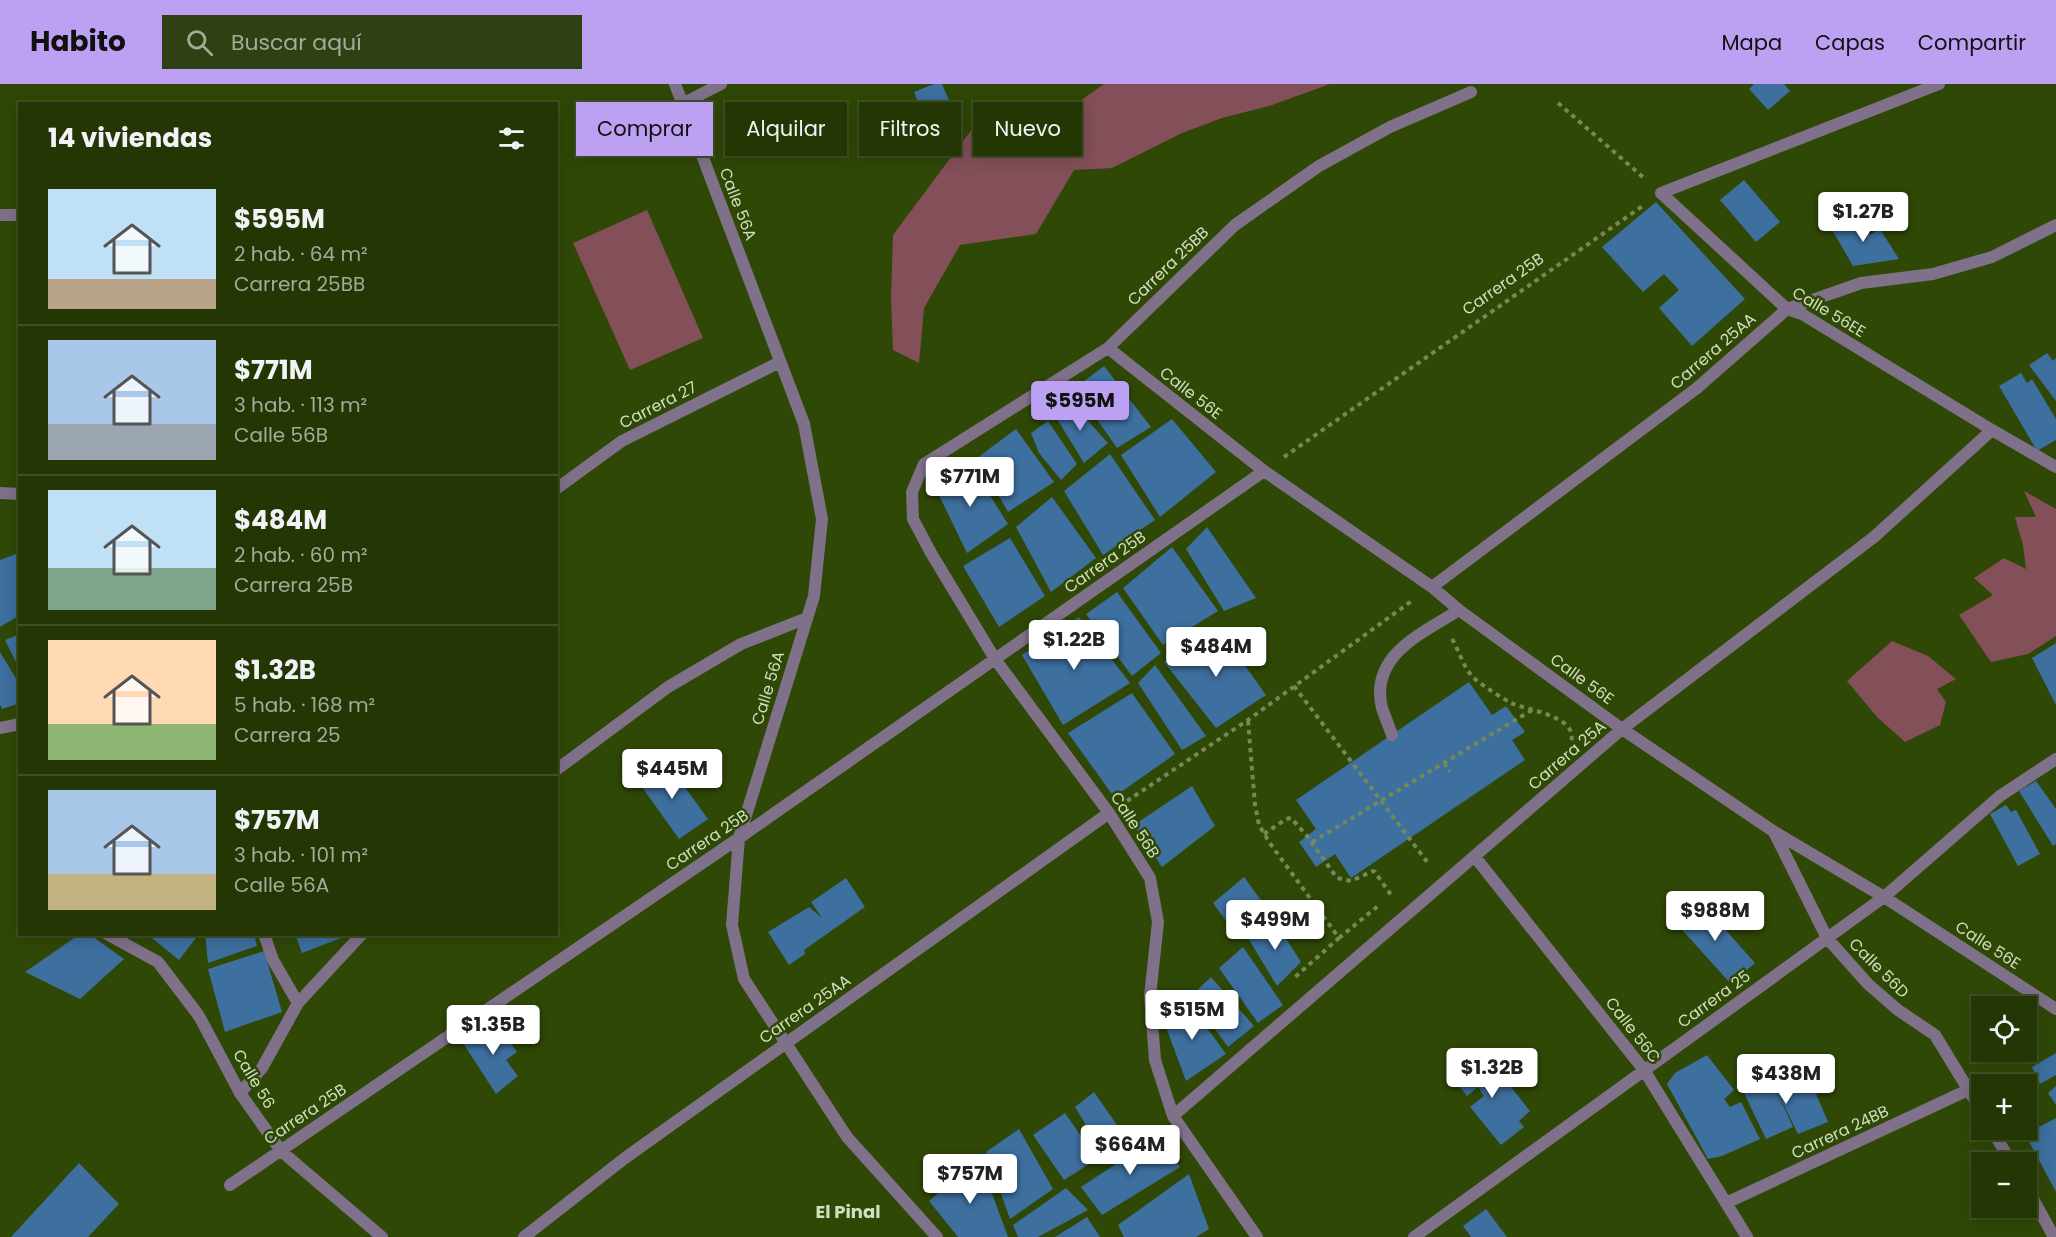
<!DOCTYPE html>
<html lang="es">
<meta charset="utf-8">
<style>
body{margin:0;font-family:Poppins,sans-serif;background:#2f4113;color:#f1f3f6;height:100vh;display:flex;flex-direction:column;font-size:22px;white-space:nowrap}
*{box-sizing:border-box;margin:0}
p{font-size:20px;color:#a3ab9a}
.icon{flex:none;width:33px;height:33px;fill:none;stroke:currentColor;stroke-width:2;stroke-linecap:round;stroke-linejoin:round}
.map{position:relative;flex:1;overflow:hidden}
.details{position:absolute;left:18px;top:18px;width:540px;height:834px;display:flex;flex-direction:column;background:#233604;border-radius:0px;box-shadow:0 3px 15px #0003,0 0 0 2px #405026}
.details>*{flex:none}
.hud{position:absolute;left:576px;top:18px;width:570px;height:54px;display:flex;gap:12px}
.tools{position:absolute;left:1971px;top:912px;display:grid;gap:12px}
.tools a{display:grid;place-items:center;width:66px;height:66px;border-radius:0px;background:#233604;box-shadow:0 3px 15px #0003,0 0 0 2px #405026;font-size:30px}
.price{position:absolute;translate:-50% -51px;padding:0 14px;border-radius:6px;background:#fff;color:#222;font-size:20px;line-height:39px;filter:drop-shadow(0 2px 3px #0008)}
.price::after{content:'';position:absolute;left:50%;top:36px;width:18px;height:14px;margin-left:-9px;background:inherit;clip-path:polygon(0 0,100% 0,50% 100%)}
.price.selected{background:#bca0f2;color:#111}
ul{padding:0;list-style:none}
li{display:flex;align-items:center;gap:18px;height:150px;padding:0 30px}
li+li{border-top:2px solid #405026}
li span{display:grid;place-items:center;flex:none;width:168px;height:120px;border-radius:0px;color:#555}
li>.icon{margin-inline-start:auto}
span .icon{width:72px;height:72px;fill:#fffc;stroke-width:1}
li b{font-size:26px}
h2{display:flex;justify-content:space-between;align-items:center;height:72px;padding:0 30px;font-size:26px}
.tag{padding:0 21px;border-radius:0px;background:#233604;box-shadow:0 3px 15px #0003,0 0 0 2px #405026;font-size:21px;line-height:54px}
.tag.selected{background:#bca0f2;color:#111}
header{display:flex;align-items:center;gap:36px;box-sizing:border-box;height:84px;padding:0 30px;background:#bca0f2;color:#111}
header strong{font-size:28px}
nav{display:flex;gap:33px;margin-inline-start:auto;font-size:21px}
.search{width:420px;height:54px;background:#2f4113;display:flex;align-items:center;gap:15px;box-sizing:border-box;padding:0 21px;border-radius:0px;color:#a3ab9a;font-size:22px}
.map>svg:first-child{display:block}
.green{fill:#834f58}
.building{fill:#3d6f9f}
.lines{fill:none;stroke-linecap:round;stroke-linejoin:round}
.path{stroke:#748956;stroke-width:4;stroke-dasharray:4.5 4.5;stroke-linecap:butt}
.service{stroke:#7f718a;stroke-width:12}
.pedestrian{stroke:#7f718a;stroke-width:12}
.minor{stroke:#7f718a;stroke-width:12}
.labels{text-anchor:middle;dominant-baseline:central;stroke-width:5;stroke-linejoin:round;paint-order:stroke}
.street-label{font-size:16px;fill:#cfdfbf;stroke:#2f4806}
.neighbourhood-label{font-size:18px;font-weight:bold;fill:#cfdfbf;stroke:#2f4806}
</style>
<header>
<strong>Habito</strong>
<div class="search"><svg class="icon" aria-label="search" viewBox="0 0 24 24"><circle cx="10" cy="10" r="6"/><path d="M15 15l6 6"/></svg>Buscar aquí</div>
<nav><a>Mapa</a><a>Capas</a><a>Compartir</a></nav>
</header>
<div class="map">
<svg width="2056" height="1153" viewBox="0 0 2056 1153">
<rect width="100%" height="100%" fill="#2f4806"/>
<!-- green -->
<path class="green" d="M1104 0H1330L1269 22 1222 34 1182 49 1112 84 1074 86 1036 150 960 161 924 224 919 279 893 266 891 215 893 151 975 41 1045 42Z
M647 126 703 254 630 286 573 159Z
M2024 407 2056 425V552L2028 570 1991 578 1959 531 1993 511 1974 494 2004 474 2026 485 2023 461 2015 433H2036Z
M1892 557 1928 572 1956 595 1937 605 1946 618 1940 641 1905 658 1877 633 1847 597Z"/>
<!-- building -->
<path class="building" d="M934 0H942L954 28 944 31 947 41 930 48 914 8Z
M1754 0H1784L1790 7 1768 26 1749 5Z
M1744 96 1780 138 1756 158 1720 116Z
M1656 118 1745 215 1692 262 1659 224 1679 206 1664 190 1643 208 1602 163Z
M1857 129 1870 151 1880 145 1899 175 1853 182 1831 144Z
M2047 269 2053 277 2056 274V317L2029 281Z
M1104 282 1151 343 1117 364 1075 304Z
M2021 289 2027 299 2032 295 2056 335V356L2037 367 1999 302Z
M1072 319 1108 359 1084 379 1054 330Z
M1172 335 1216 388 1160 433 1121 371Z
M1048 337 1077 380 1061 396 1039 369 1031 349Z
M1016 345 1054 398 1008 428 977 374Z
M1110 370 1155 436 1103 471 1064 407Z
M970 380 1008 440 967 469 934 401Z
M1052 413 1096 474 1051 508 1016 443Z
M1207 443 1256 514 1224 527 1186 465Z
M1010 454 1045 512 999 543 963 482Z
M1172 463 1218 527 1163 561 1123 504Z
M16 470 20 476V531L0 543V476Z
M1117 508 1161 569 1132 592 1086 530Z
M1079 533 1130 599 1063 641 1022 571Z
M1218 544 1266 611 1216 644 1164 578Z
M20 550V586L5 556Z
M2056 559V621L2032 574Z
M0 568 20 601V619L2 625 0 621Z
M1155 581 1206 652 1182 666 1138 599Z
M1469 598 1492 631 1506 622 1525 648 1512 656 1525 676 1351 794 1335 770 1316 783 1299 758 1316 745 1296 716Z
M1132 609 1175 670 1114 713 1068 649Z
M665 676 708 735 679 755 637 696Z
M2036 697 2056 725V760L2053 762 2019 707Z
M1192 702 1215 742 1162 783 1134 741Z
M2006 721 2011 728 2016 726 2040 770 2018 782 1990 730Z
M1244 793 1263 819 1234 848 1213 819Z
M846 794 865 823 804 866 805 870 789 881 768 848 809 823 822 834 811 818Z
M1700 817 1755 879 1731 900 1675 838Z
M1273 834 1301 878 1277 902 1248 854Z
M80 850H89L124 875 80 915 25 888Z
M147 850H199L179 876Z
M205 850H254L257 862 208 879Z
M295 850H349V851L302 869Z
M1243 863 1283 921 1258 939 1219 884Z
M264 867 282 928 225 948 208 885Z
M1211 893 1254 942 1228 963 1191 912Z
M1189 919 1226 970 1186 997 1163 935Z
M495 938 517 968 506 976 518 992 496 1010 463 959Z
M1474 965 1490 986 1485 993 1493 1003 1504 994 1530 1027 1519 1037 1524 1043 1501 1061 1470 1023 1484 1012 1478 1003 1467 1012 1453 994 1462 986 1456 979Z
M2056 969V991L2040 1000 2032 983Z
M1707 971 1734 1006 1724 1015 1730 1023 1741 1018 1760 1055 1722 1072 1708 1075 1667 1000 1675 989Z
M1792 981 1804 1005 1812 1000 1828 1038 1798 1050 1776 1005 1793 1043 1766 1055 1744 1009 1773 997 1769 991Z
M2056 1002V1021L2048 1009Z
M1094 1008 1133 1064 1110 1080 1075 1023Z
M1065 1029 1097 1075 1064 1096 1033 1051Z
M2056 1034V1108L2025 1050Z
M1019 1045 1053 1105 1010 1135 986 1068Z
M1157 1053 1180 1083 1102 1131 1081 1103Z
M979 1074 1008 1153H958L929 1117Z
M79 1079 119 1120 88 1153H11Z
M1189 1090 1209 1145 1196 1153H1124L1118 1141Z
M1066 1104 1088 1126 1038 1153H1018L1013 1141Z
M1486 1125 1507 1153H1471L1463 1142Z
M1087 1133 1100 1153H1055Z"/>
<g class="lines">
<!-- path -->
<path class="path" d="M1558 19 1644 94
M1284 373 1644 121
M1452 555C1460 568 1463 584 1475 595 1486 604 1499 612 1511 619 1526 626 1579 632 1571 658
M1294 602 1428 779
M1248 637 1255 721 1259 741 1269 758 1339 854 1294 894
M1444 679 1450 688
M1127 717 1248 636 1413 516
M1264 750 1286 735 1291 734 1307 752 1337 794 1351 797 1373 787 1375 788 1391 811
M1312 758 1532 626
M1339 854 1378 822"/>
<!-- service -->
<path class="service" d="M0 131H20
M1392 651C1389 642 1385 633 1382 624 1369 571 1423 549 1459 526
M556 686 668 603 741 560 807 534
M264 850 273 876 298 919
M240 1009 262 984 298 919 362 850"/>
<!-- pedestrian -->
<path class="pedestrian" d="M1697 304 1787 225
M2028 1106 2054 1153"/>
<!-- minor -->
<path class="minor" d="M675 0 804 340 822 435 814 512 739 754 732 841 744 895 847 1053 937 1153
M1939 0 1661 109 1787 225 1802 230 1992 346 2056 383
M682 20 721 0
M1787 225 1861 199 1933 190 1992 173 2056 141
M1108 264 1264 387 1432 503 1459 526 1622 645 1773 747 1884 813 2056 925
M556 405 622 357 780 278
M0 409 20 410
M1432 503 1697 304
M0 644 20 640
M1774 748 1827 854 1868 900 1898 926 1935 951 1982 1028
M1475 773 1644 986 1747 1153
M107 850 158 878 199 932 240 1009 281 1067 382 1153
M1173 1032 1622 645 1874 453 1992 346
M1992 1046 2011 1078
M230 1101 739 754 1264 387
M2026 1105 2028 1106
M1726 1119 1968 1006
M524 1153 625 1074 1109 729
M1257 1153 1173 1032 1155 976 1150 912 1158 838 1150 794 1109 729 995 575 931 469 913 435 912 408 924 380 1108 264 1235 141 1319 82 1390 43 1471 8
M1414 1153 1884 813 2000 712 2056 675"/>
</g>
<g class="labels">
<!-- street labels -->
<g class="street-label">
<text transform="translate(738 120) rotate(69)">Calle 56A</text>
<text transform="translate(1168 182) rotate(-44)">Carrera 25BB</text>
<text transform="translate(1503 200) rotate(-35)">Carrera 25B</text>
<text transform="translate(1829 228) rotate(31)">Calle 56EE</text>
<text transform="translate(1713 267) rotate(-41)">Carrera 25AA</text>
<text transform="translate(1191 309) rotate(38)">Calle 56E</text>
<text transform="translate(658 321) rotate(-27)">Carrera 27</text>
<text transform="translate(1105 478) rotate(-35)">Carrera 25B</text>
<text transform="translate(1582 595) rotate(36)">Calle 56E</text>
<text transform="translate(768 604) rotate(-73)">Calle 56A</text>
<text transform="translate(1567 671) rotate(-41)">Carrera 25A</text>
<text transform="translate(1135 741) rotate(57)">Calle 56B</text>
<text transform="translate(707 756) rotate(-34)">Carrera 25B</text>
<text transform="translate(1988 861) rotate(33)">Calle 56E</text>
<text transform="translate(1879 884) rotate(45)">Calle 56D</text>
<text transform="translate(1714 915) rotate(-36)">Carrera 25</text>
<text transform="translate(805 925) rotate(-35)">Carrera 25AA</text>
<text transform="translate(1633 946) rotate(52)">Calle 56C</text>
<text transform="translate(254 995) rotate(59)">Calle 56</text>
<text transform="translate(305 1030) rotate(-34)">Carrera 25B</text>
<text transform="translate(1840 1048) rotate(-25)">Carrera 24BB</text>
</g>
<!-- neighbourhood labels -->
<g class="neighbourhood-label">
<text x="848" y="1127">El Pinal</text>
</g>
</g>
</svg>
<div class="tools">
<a><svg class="icon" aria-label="locate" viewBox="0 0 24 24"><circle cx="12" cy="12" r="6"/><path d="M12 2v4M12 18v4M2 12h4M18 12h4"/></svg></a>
<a>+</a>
<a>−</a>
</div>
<b class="price" style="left:1863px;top:159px">$1.27B</b>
<b class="price selected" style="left:1080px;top:348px">$595M</b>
<b class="price" style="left:970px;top:424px">$771M</b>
<b class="price" style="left:1074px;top:587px">$1.22B</b>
<b class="price" style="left:1216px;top:594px">$484M</b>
<b class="price" style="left:672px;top:716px">$445M</b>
<b class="price" style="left:1715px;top:858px">$988M</b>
<b class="price" style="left:1275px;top:867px">$499M</b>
<b class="price" style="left:1192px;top:957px">$515M</b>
<b class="price" style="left:493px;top:972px">$1.35B</b>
<b class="price" style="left:1492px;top:1015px">$1.32B</b>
<b class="price" style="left:1786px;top:1021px">$438M</b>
<b class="price" style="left:1130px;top:1092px">$664M</b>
<b class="price" style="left:970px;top:1121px">$757M</b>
<div class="hud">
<a class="tag selected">Comprar</a>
<a class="tag">Alquilar</a>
<a class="tag">Filtros</a>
<a class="tag">Nuevo</a>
</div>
<section class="details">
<h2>14 viviendas<svg class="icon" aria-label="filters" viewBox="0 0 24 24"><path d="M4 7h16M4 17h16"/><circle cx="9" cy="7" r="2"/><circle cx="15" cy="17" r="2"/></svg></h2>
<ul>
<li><span style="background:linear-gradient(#bfe0f5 75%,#b9a48a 0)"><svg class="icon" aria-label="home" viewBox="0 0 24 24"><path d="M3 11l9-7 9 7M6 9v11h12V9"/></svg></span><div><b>$595M</b><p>2 hab. · 64 m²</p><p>Carrera 25BB</p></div></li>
<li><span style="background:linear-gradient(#a9c7e8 70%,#9aa5b1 0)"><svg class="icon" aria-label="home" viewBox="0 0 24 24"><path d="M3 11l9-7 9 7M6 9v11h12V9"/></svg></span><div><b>$771M</b><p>3 hab. · 113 m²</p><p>Calle 56B</p></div></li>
<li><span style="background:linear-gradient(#bfe0f5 65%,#7fa58c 0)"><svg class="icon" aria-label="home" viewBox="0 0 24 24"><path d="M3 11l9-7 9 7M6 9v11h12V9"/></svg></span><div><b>$484M</b><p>2 hab. · 60 m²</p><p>Carrera 25B</p></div></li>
<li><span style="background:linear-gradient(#ffd9b3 70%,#8fb573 0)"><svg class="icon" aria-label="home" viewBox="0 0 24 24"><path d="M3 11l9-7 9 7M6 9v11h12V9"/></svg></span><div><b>$1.32B</b><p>5 hab. · 168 m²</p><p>Carrera 25</p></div></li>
<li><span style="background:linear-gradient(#a9c7e8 70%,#c2b280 0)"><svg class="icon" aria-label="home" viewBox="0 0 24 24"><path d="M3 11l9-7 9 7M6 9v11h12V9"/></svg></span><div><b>$757M</b><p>3 hab. · 101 m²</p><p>Calle 56A</p></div></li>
</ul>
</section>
</div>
